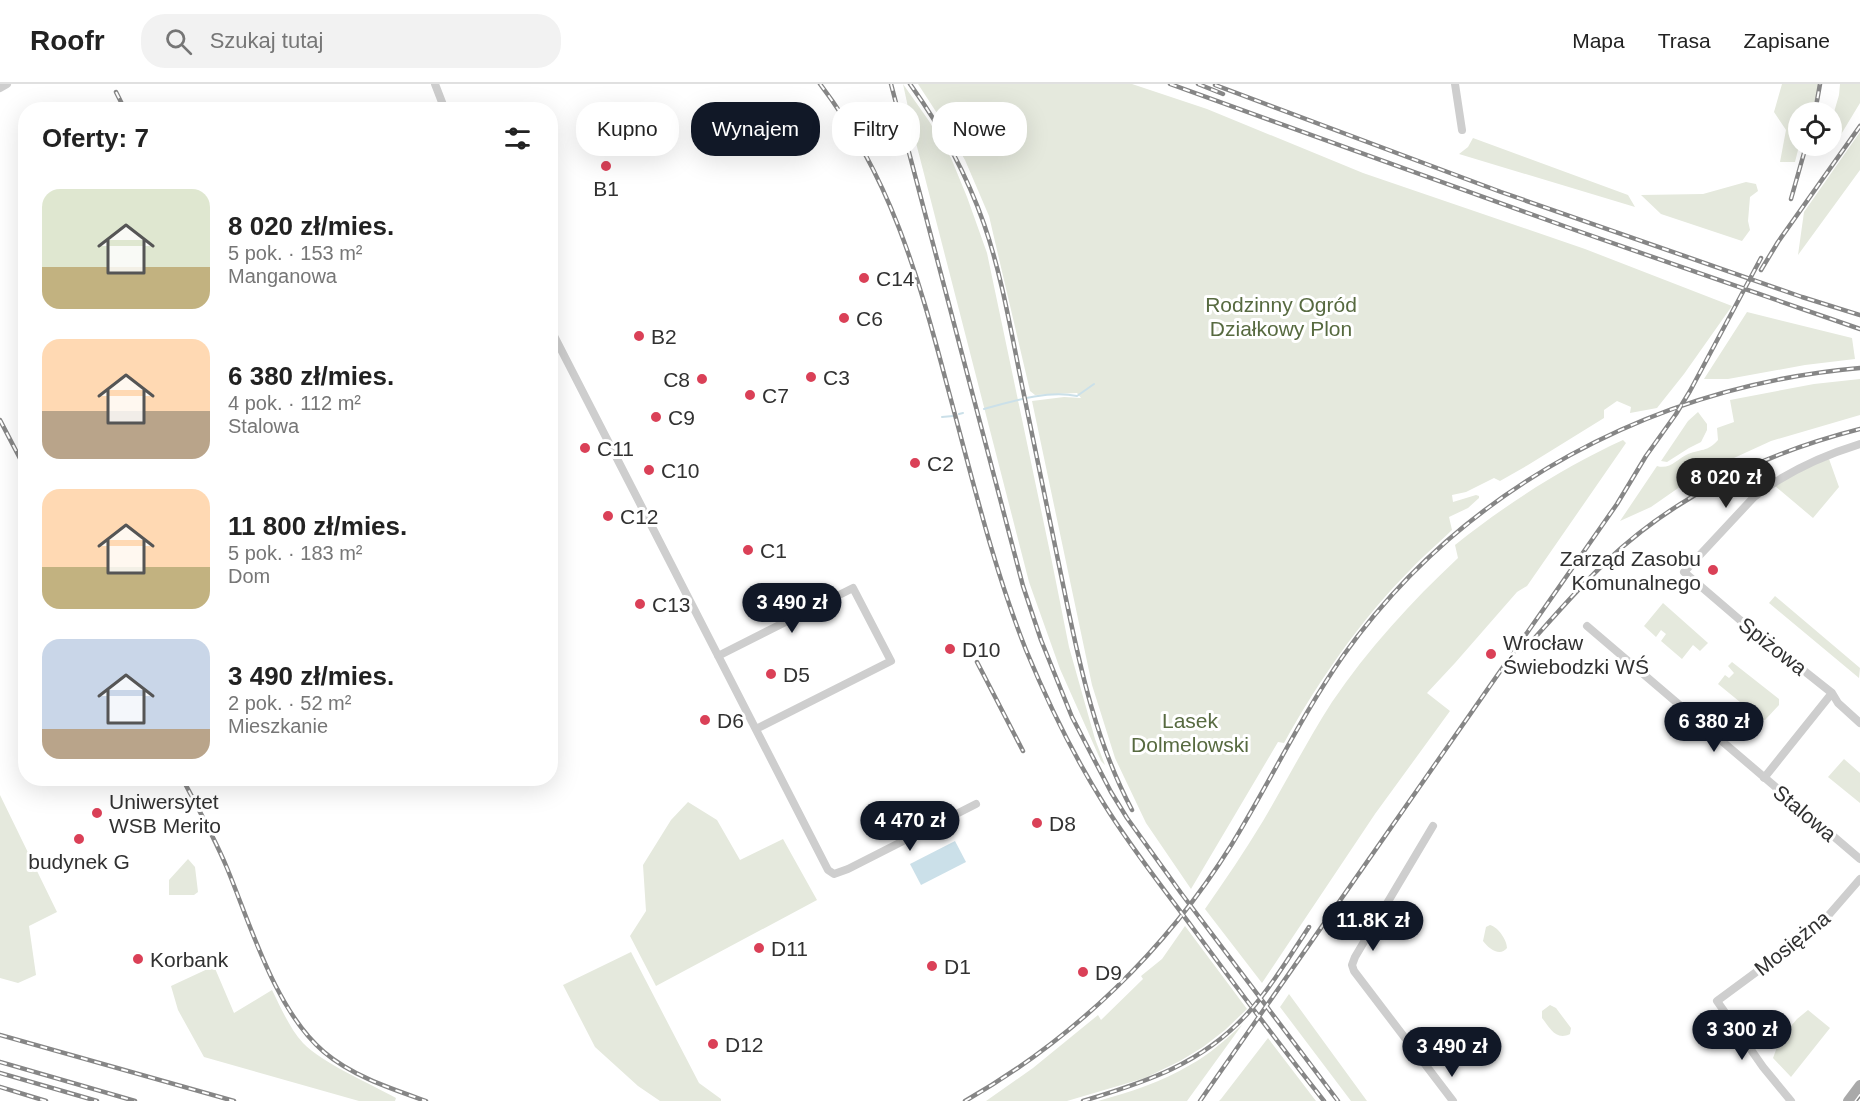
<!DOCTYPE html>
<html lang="pl">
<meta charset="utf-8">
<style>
body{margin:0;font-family:Arial,sans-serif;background:#f2f2f2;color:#222;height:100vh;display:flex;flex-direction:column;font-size:22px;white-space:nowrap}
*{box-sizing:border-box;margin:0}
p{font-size:20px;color:#767676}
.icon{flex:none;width:33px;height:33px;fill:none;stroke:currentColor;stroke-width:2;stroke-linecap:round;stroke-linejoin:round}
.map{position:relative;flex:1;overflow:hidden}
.side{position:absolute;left:18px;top:18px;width:540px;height:684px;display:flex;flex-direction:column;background:#fff;border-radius:24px;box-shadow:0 6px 24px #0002}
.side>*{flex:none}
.guide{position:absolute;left:576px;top:18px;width:570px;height:54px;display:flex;gap:12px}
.buttons{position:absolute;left:1788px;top:18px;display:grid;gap:12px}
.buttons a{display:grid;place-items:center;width:54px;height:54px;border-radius:50%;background:#fff;box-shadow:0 6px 24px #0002;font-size:30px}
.price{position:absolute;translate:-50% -51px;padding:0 14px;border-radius:21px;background:#111827;color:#fff;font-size:20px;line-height:39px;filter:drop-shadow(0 2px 3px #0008)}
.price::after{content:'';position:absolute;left:50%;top:36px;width:18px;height:14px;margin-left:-9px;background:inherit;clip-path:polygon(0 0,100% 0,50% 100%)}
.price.active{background:#222;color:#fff}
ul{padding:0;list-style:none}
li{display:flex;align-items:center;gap:18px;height:150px;padding:0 24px}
li span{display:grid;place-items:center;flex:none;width:168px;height:120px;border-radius:18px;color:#555}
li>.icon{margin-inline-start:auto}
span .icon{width:72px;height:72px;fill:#fffc;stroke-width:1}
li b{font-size:26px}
h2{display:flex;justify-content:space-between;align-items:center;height:72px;padding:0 24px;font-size:26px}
.chip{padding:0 21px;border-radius:24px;background:#fff;box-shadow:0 6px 24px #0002;font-size:21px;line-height:54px}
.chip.active{background:#111827;color:#fff}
header{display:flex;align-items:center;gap:36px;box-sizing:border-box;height:84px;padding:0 30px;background:#fff;border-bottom:2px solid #e0e0e0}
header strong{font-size:28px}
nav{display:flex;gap:33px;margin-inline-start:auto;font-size:21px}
.search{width:420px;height:54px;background:#f2f2f2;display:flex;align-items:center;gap:15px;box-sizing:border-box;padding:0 21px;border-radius:24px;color:#767676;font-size:22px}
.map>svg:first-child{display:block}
.green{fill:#e5e9dd}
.water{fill:#cbe0e9}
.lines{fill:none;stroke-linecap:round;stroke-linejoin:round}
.stream{stroke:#cbe0e9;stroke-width:2}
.minor{stroke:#cecece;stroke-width:8}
.major{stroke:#a9a9a9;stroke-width:10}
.tram{stroke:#868686;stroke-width:1.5}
.rail-casing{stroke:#868686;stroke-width:4.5}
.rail{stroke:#fff;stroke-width:2;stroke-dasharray:7;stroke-linecap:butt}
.poi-dot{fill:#da4057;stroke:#fff;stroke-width:2}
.labels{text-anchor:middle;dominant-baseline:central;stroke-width:6;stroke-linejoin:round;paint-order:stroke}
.poi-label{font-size:21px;fill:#313131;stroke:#fff;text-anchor:start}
.park-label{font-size:21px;fill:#576a40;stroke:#fff}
.street-label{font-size:21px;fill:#313131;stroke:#fff}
</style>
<header>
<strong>Roofr</strong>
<div class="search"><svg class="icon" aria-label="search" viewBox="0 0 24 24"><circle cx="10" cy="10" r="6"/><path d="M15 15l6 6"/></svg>Szukaj tutaj</div>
<nav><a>Mapa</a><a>Trasa</a><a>Zapisane</a></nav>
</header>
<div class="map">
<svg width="1860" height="1017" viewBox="0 0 1860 1017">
<rect width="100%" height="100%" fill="#fff"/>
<!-- green -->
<path class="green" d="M903 0 929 37 951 74 967 113 987 169 1052 478 1069 563 1095 655 1105 681 1101 677 1060 585 1029 498 914 51Z
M918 0H1132L1207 25 1363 89 1585 165 1732 222 1684 290 1657 324 1630 329 1631 323 1617 317 1604 326V334L1528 381 1500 397 1494 394 1466 408 1452 411 1453 418 1476 411 1479 412V414L1468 424 1449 433 1452 446C1439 459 1424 471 1412 484 1361 535 1319 596 1284 659L1278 658 1191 805 1146 739 1115 674 1092 601 1032 317 1064 313 1081 314 1077 309 1035 311 1030 307 989 132 965 76 946 43Z
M1782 0H1822L1810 28H1798L1799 62 1795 78H1780L1786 46 1774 28Z
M1840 0H1860V19L1834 62 1821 68 1823 62H1832V35L1839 11Z
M1860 48V86L1798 171 1804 128Z
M1473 54 1628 111 1635 123 1459 70 1468 63Z
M1746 98 1756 100 1758 107 1750 113 1748 137 1750 146 1742 157 1661 130 1641 111 1703 110Z
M1747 228 1852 254 1855 275 1805 281 1728 295H1704Z
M1860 295V331L1771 357 1723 379 1684 400 1651 423 1620 437 1657 382C1670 386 1677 375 1688 370 1700 365 1708 368 1718 356L1717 344 1734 338 1730 316 1814 300Z
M1698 328 1707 340V346L1701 358 1689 364 1667 378 1661 377 1688 337Z
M1623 356 1626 359 1527 502 1517 508 1455 579 1427 609 1450 627 1375 730 1262 899 1205 825C1225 796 1245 767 1263 737 1286 698 1307 657 1332 618 1368 565 1411 518 1458 474L1455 461C1508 419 1562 384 1623 356Z
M1829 375 1839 403 1813 434 1775 402 1800 386Z
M1775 512 1860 584 1859 594 1769 519Z
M1663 519 1708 559 1700 567 1693 561 1682 575 1661 557 1666 550 1661 546 1656 553 1644 542Z
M1732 578 1779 615V621L1765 636H1762L1718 600 1725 591 1729 594 1734 589 1728 582Z
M1844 675 1860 689V719L1828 693Z
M0 711 57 828 29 842 36 891 18 899 0 894Z
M688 718 717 736 740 776 783 755 817 816 656 902 630 852 646 827 643 781 671 736Z
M188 775 195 783 198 808 194 811H169V796Z
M1490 841C1498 843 1507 856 1507 864 1500 873 1489 865 1483 857L1486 843Z
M1185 842 1247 925 1225 946 1203 963 1180 977 1145 994 1067 1017H986L1033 984 1098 931 1101 936 1143 895 1141 892 1162 875Z
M631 868 699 999 721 1015V1017H660L638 1002 595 963 563 901Z
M214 882 234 929 272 906C281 924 290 945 303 959 322 979 371 1000 396 1014L395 1017H359L204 973 178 926 171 902Z
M1289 910 1367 1017H1351L1280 923Z
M1550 921 1556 924 1571 944 1570 950C1556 957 1550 944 1542 934V927Z
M1808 926 1830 944 1791 993 1773 974 1780 955 1797 935Z
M1242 941 1187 1017H1098C1130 1008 1162 998 1190 981 1209 971 1226 955 1242 941Z
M1268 954 1316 1017H1219L1221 1015Z"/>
<!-- water -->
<path class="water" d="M955 757 966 778 921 801 910 780Z"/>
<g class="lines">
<!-- stream -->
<path class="stream" d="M984 325C1013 317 1047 306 1077 312L1094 300
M959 330 963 329
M942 333 953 332"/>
<!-- minor -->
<path class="minor" d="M435 0 445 26
M1455 0 1462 46
M0 4 7 0
M550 244 828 786 834 790 848 785 976 720
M1860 360C1821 372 1786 388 1754 413L1684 488 1740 536 1832 609 1838 619 1860 639
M1587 542 1860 775
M718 572 853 504 891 577 756 645
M1764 694 1832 609
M1433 742 1355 873 1352 881 1354 887 1453 1017
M1791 1017 1763 983 1717 917 1820 841 1860 795"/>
<!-- major -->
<path class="major" d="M1848 1017 1860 1001"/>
<!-- tram -->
<path class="tram" d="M1857 1017 1860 1013"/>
<!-- rail casing -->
<g class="rail-casing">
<path id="rail" d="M820 0C890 92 918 191 947 301 971 389 992 480 1026 566 1048 619 1073 671 1104 720 1131 764 1164 805 1195 847 1237 904 1280 961 1324 1017
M891 0 1023 502 1041 556 1072 633 1111 708 1127 734 1181 809 1338 1017
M910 0C941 43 966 89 984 140 1003 195 1012 254 1024 311 1038 379 1052 447 1066 515 1081 588 1097 660 1132 726
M1170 0 1575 146 1860 245
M1198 0 1223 10
M1215 1 1501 108 1802 213 1860 231
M116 8 125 26
M1815 28 1820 0
M1791 115 1806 62
M1761 186 1778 158 1860 42
M0 336 26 386
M1524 566C1551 536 1578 504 1608 476 1679 409 1766 369 1860 345
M977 578 1023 667
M182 694C198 724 214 753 227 784 251 842 275 926 324 968 352 992 392 1005 426 1017
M0 951 234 1017
M0 978 135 1017
M0 989 97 1017
M0 1003 46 1017
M965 1017C1074 955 1166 866 1232 760 1270 698 1301 632 1343 572 1463 403 1655 302 1860 284
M1083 1017C1146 998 1202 980 1248 929 1271 903 1290 872 1309 843
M1200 1017 1617 420 1646 372 1676 330 1690 307 1761 174"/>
</g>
<!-- rail -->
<use href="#rail" class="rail"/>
</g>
<!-- markers -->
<g class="poi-dot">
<circle cx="606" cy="82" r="6"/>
<circle cx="864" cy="194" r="6"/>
<circle cx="844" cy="234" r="6"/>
<circle cx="639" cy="252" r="6"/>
<circle cx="811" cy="293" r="6"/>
<circle cx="702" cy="295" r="6"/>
<circle cx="750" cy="311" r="6"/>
<circle cx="656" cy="333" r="6"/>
<circle cx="585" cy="364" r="6"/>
<circle cx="915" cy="379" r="6"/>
<circle cx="649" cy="386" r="6"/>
<circle cx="608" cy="432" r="6"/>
<circle cx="748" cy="466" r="6"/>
<circle cx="1713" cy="486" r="6"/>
<circle cx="640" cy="520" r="6"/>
<circle cx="950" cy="565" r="6"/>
<circle cx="1491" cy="570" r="6"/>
<circle cx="771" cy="590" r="6"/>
<circle cx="705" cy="636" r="6"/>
<circle cx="97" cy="729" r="6"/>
<circle cx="1037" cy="739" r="6"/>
<circle cx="79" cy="755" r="6"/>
<circle cx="759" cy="864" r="6"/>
<circle cx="138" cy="875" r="6"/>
<circle cx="932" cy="882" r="6"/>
<circle cx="1083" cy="888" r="6"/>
<circle cx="713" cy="960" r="6"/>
</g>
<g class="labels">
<!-- poi labels -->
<g class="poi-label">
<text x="606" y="104" text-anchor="middle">B1</text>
<text x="876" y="194">C14</text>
<text x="856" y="234">C6</text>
<text x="651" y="252">B2</text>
<text x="823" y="293">C3</text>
<text x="690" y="295" text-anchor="end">C8</text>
<text x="762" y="311">C7</text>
<text x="668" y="333">C9</text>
<text x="597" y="364">C11</text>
<text x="927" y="379">C2</text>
<text x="661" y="386">C10</text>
<text x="620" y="432">C12</text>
<text x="760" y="466">C1</text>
<text x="1701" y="474" text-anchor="end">Zarząd Zasobu<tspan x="1701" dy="24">Komunalnego</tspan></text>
<text x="652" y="520">C13</text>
<text x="1503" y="558">Wrocław<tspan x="1503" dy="24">Świebodzki WŚ</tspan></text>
<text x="962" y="565">D10</text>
<text x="783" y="590">D5</text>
<text x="717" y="636">D6</text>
<text x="109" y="717">Uniwersytet<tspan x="109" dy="24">WSB Merito</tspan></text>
<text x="1049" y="739">D8</text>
<text x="79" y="777" text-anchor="middle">budynek G</text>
<text x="771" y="864">D11</text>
<text x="150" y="875">Korbank</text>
<text x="944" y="882">D1</text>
<text x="1095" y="888">D9</text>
<text x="725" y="960">D12</text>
</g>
<!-- park labels -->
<g class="park-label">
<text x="1281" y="220">Rodzinny Ogród<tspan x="1281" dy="24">Działkowy Plon</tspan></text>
<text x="1190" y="636">Lasek<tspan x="1190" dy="24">Dolmelowski</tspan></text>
</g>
<!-- street labels -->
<g class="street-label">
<text transform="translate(1773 562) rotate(38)">Spiżowa</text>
<text transform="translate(1805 729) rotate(40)">Stalowa</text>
<text transform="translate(1792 859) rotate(-39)">Mosiężna</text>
</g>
</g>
</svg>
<div class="buttons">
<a><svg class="icon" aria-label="locate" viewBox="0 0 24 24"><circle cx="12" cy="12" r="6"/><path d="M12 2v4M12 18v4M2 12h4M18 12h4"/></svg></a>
</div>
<b class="price active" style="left:1726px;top:425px">8 020 zł</b>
<b class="price" style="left:792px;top:550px">3 490 zł</b>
<b class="price" style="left:1714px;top:669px">6 380 zł</b>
<b class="price" style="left:910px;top:768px">4 470 zł</b>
<b class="price" style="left:1373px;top:868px">11.8K zł</b>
<b class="price" style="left:1742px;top:977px">3 300 zł</b>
<b class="price" style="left:1452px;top:994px">3 490 zł</b>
<div class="guide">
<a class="chip">Kupno</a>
<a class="chip active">Wynajem</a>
<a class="chip">Filtry</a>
<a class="chip">Nowe</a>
</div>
<section class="side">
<h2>Oferty: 7<svg class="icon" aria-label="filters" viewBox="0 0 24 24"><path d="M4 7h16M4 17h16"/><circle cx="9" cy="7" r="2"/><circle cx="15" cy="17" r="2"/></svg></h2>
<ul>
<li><span style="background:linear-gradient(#dfe7d0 65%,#c2b280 0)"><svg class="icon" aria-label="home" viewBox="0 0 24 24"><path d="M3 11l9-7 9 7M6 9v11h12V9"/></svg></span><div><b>8 020 zł/mies.</b><p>5 pok. · 153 m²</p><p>Manganowa</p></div></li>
<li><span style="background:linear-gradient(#ffd9b3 60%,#b9a48a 0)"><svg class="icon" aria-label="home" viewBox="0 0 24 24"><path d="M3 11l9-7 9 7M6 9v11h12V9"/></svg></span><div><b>6 380 zł/mies.</b><p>4 pok. · 112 m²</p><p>Stalowa</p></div></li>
<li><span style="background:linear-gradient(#ffd9b3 65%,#c2b280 0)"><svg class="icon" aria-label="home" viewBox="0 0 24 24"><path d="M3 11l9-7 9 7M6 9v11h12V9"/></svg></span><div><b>11 800 zł/mies.</b><p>5 pok. · 183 m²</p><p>Dom</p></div></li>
<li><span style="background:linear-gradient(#c9d6e8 75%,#b9a48a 0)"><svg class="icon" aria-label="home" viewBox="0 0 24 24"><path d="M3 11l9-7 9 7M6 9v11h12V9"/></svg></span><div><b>3 490 zł/mies.</b><p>2 pok. · 52 m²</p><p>Mieszkanie</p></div></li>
</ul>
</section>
</div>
